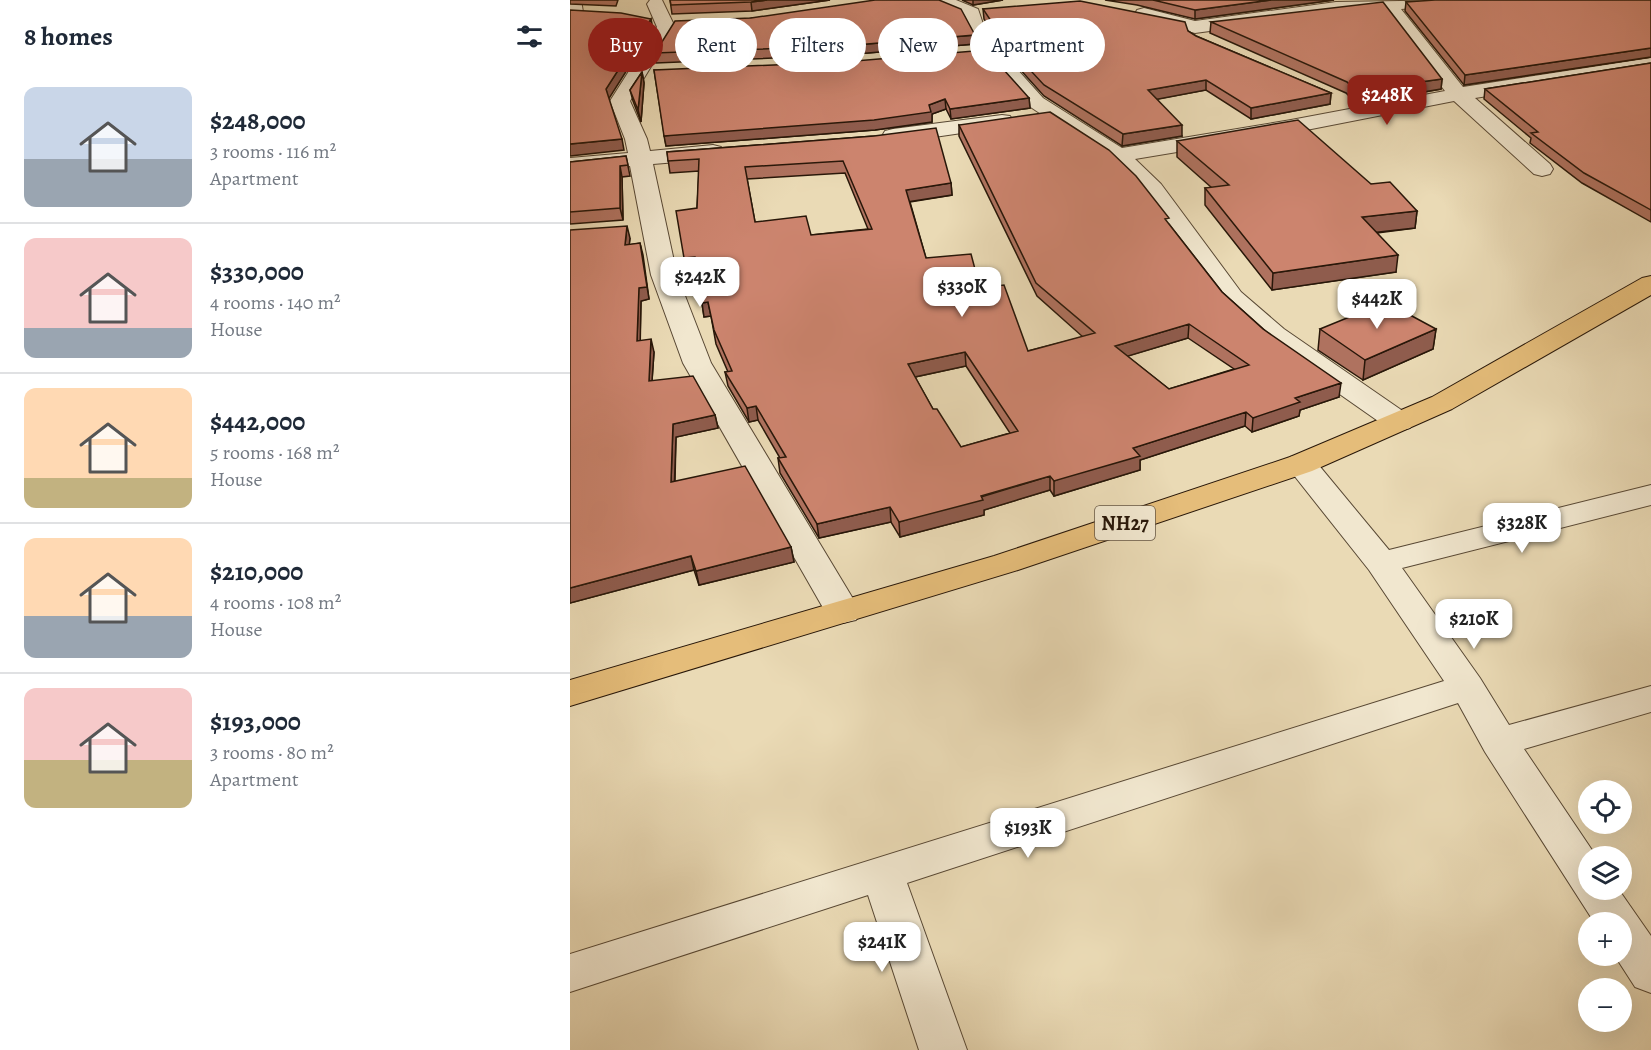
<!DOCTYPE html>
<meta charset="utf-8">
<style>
body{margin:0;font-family:Alegreya,serif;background:#f2f2f3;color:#1f2937;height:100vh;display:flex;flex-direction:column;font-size:22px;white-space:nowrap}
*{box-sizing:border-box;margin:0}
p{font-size:20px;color:#747a83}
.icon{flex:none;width:33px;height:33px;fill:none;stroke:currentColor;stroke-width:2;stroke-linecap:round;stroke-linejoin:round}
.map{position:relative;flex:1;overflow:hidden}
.sheet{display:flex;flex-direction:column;background:#fff;width:570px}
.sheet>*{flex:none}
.hud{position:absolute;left:18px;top:18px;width:570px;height:54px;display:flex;gap:12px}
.fabs{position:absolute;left:1008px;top:780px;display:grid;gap:12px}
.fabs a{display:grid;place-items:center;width:54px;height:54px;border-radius:50%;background:#fff;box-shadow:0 6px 24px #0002;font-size:30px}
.price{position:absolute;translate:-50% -51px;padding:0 14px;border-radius:12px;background:#fff;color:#222;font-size:20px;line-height:39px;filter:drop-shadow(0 2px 3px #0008)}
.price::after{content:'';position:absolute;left:50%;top:36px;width:18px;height:14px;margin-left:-9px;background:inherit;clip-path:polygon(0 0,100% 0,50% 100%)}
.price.on{background:#8f2418;color:#fff}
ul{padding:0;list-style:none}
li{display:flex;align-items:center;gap:18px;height:150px;padding:0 24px}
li+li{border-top:2px solid #e0e1e3}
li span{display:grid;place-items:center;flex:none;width:168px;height:120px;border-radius:12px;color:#555}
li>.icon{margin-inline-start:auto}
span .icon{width:72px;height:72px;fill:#fffc;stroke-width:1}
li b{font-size:26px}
h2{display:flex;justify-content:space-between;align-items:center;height:72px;padding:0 24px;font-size:26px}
.chip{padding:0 21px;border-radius:27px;background:#fff;box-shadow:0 6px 24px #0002;font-size:21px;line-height:54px}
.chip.on{background:#8f2418;color:#fff}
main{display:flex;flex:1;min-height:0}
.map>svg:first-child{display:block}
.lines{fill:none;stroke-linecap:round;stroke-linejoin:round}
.minor-casing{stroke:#584834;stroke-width:2}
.highway-casing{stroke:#281709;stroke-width:2}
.minor{fill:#f1e7cf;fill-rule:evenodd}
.highway{fill:#e5bd7a;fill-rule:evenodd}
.wall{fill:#af725f;stroke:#281709;stroke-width:1.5;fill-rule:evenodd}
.shaded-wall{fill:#8f5c4d;stroke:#281709;stroke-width:1.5}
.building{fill:#cc846e;stroke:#281709;stroke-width:1.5;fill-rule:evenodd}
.labels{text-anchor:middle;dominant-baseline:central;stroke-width:4.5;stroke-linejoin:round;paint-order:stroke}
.shield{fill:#f1e7cf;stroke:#645544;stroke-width:1.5}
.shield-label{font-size:20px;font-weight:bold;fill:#281709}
</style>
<main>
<section class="sheet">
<h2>8 homes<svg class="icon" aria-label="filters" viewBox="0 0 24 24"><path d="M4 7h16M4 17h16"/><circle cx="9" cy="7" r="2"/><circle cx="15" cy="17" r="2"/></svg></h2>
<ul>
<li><span style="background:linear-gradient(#c9d6e8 60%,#9aa5b1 0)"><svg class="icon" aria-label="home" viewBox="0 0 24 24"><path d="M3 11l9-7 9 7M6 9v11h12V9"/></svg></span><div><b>$248,000</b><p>3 rooms · 116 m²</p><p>Apartment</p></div></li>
<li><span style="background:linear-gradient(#f6c9c9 75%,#9aa5b1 0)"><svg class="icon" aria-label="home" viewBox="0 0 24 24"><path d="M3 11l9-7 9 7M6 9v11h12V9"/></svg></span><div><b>$330,000</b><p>4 rooms · 140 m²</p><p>House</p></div></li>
<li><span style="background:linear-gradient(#ffd9b3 75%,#c2b280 0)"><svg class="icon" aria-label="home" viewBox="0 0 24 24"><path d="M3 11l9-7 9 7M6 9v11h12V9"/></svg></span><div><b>$442,000</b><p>5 rooms · 168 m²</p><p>House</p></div></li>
<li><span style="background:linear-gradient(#ffd9b3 65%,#9aa5b1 0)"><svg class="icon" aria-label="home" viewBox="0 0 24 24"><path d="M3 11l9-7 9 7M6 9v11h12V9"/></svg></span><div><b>$210,000</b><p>4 rooms · 108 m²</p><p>House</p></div></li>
<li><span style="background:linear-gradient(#f6c9c9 60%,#c2b280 0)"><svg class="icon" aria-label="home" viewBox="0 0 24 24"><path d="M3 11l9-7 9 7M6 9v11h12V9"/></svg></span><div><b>$193,000</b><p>3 rooms · 80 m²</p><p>Apartment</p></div></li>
</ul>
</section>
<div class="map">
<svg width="1081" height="1050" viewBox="0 0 1081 1050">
<rect width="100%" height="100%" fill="#eadab5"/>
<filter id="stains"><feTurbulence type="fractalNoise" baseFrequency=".00333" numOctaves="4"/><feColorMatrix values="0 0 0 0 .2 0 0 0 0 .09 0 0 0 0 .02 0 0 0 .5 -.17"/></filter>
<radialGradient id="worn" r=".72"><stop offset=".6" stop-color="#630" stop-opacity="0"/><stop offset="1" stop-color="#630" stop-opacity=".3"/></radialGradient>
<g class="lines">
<!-- minor casing -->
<g class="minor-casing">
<path id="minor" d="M0 0H11L13 12 11 16 0 17Z
M80 0H92L105 27 60 101 77 139 80 151 143 145 151 147 154 152 151 157 143 159 83 164 107 275 141 363 291 612 286 620 273 623 260 620 113 363 81 275 60 166 0 172V158L58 153 55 139 40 101 87 27 77 4Z
M362 0H386L408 9 413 24 436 57 473 98 552 148 721 120 875 91 813 10 766 14 625 33 567 18 565 14 567 10 574 8 625 21 766 2 895 0 892 4 886 5 831 9 893 87 1081 58V70L905 98 980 164 983 169 980 174 972 176 964 174 884 101 721 133 565 159 591 184 671 292 714 329 840 416 844 422 840 428 829 431 818 428 694 341 653 304 575 194 540 160 459 106 422 65 395 24 393 16 365 4Z
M432 115 440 116 443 121 440 126 323 143 315 141 312 136 315 131 323 129Z
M731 455 742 457 819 550 1081 485V505L832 568 910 678 939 725 1081 686V712L954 749 1026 856H1018V890H1049L1081 936V993L1065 987 1045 956H1052V922H1024L915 752 888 703 337 883 397 1050H349L298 895 0 992V954L874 681 799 570 715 464 720 457Z"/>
</g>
<!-- highway casing -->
<g class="highway-casing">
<path id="highway" d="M1081 276V295L882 409 742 471 448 570 0 706V680L424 556 720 457 862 397 1072 278Z"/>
</g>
<!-- minor -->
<use href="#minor" class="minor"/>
<!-- highway -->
<use href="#highway" class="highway"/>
</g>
<!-- wall -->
<path class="wall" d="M0 0H48L46 6 0 4Z
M100 0H260L182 11 102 14Z
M392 0H433L403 5Z
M535 0H764L625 19 567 5Z
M1081 0V57L894 85 835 11 836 2Z
M413 9 618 31 626 36 761 93 760 104 681 119 636 90 587 99 612 136 552 146 474 96 438 56 414 19Z
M181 18 405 35V44L274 55 86 63 85 53Z
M641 22 872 79 871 89 842 94 832 87 779 96 776 93 640 33Z
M1081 63V222L1012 183 960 143 961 138 914 99 915 89Z
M84 70 459 98 460 108 381 119 376 109 362 114V122L305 130 96 146Z
M72 72 74 83 71 122 63 101 60 90Z
M389 125 599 224 652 292 769 397 730 410 729 416 682 432 675 426 570 460V470L484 496 480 490 414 510V515L330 537 321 522 249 538 210 473 208 458H210L188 420 179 422 158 386 155 372H158L146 344 141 316 134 317 127 270 116 271 114 258 127 208 129 171 100 173 97 152 304 136 381 183 382 195 340 202 356 258 410 288 458 351 513 337 467 296 389 136ZM275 173 298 229 241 235 185 222 177 179ZM618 338 664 369 599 389 557 356ZM396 366 440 433 391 447 363 409 345 377Z
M607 141 801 184 847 211 845 228 807 233 826 272 702 290 635 205V188H642L607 157Z
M56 156 60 176 52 177 53 220 0 224V162Z
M60 238 59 245 70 243 73 255 79 299 71 301 70 340 84 352 82 381 145 415 148 428 106 437 105 481 221 547 224 562 129 585 124 570 0 603Z
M750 329H866L863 349 793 380 748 350Z"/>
<!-- shaded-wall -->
<path class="shaded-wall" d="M197 0H260L182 11 181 2Z
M403 0H433L403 5Z
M701 0H764L625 19V10Z
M81 19 83 29 38 100 36 89Z
M405 35V44L274 55 273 46Z
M1081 48V57L894 85 895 75Z
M72 72 74 83 71 122 68 110Z
M833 76 832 87 779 96 780 85Z
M872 79 871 89 842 94 843 83Z
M636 80V90L578 101V90Z
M761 93 760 104 681 119V108Z
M459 98 460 108 381 119 380 109Z
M375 99 376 109 362 114V122L305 130 96 146 94 136 359 105Z
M612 125V136L552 146 553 134Z
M52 139 54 150 0 156V144Z
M50 166 52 177 53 220 50 208Z
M381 183 382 195 337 202 336 190Z
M847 211 845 228 791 234 792 217Z
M57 226 60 238 58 257 55 245Z
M70 243 79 299 71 301 70 354 67 341Z
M828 255 826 272 702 290 703 273Z
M125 257 128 270 116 271 114 258Z
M138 302 141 316 134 317 132 303Z
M619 324 618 338 545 360V346Z
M866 329 863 349 793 380 795 360Z
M81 339 84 352 81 395 79 381Z
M395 352 396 366 340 378 338 364Z
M771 383 769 397 730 410 729 416 682 432 683 418 725 398Z
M186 406 188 420 179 422 177 408Z
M676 412 675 426 570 460V470L484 496V481L563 448Z
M145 415 148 428 106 437 104 496 101 482 103 424Z
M480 476V490L414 510V515L330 537 329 522Z
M320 507 321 522 249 538 247 524Z
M221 547 224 562 129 585 126 571Z
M121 556 124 570 0 603V588Z"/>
<!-- building -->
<path class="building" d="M100 0H197L181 2 101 5Z
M305 0H369L391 9 405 35 273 46 85 53 105 21 181 18Z
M583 0H701L625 10Z
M865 0H1081V48L895 75 836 2Z
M510 1 615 22 618 31 626 36 761 93 681 108 636 80 578 90 612 125 553 134 474 85 437 45 413 9Z
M813 2 872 79 843 83 833 76 780 85 777 82 641 22Z
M0 10 51 13 81 19 36 89 52 139 0 144Z
M416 50 459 98 380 109 375 99 359 105 361 112 304 120 94 136 84 70 273 62Z
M1081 63V210L1014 173 961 133 968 132 915 89Z
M72 72 68 110 60 90Z
M480 112 539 150 566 176 599 218 595 219 652 292 693 329 771 383 725 398 730 402 683 418 676 412 563 448 570 456 484 481 480 476 411 496 413 500 329 522 320 507 247 524 208 458 216 457 186 406 177 408 155 372 162 371 144 330 138 302 132 303 125 257 114 258 106 211 127 208 129 159 98 161 97 152 304 136 366 128 381 183 336 190 356 258 401 254 410 288 434 285 458 351 525 333 466 283 389 125ZM273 161 302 229 241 235 236 216 185 222 175 167ZM619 324 679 365 599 389 545 346ZM395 352 448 431 391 447 367 409H363L338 364Z
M728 120 801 184 820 182 847 211 792 217 828 255 703 273 635 188 659 185 607 141Z
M56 156 58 165 50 166V208L0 212V162Z
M57 226 55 245 70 243 77 287 69 288 67 341 81 339 79 381 123 376 145 415 103 424 101 482 175 466 221 547 126 571 121 556 0 588V230Z
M816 302 866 329 795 360 750 329Z"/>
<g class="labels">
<!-- shield labels -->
<rect class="shield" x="525" y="506" width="60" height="34" rx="4.5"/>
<g class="shield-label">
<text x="555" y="523">NH27</text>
</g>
</g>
<rect width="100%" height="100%" filter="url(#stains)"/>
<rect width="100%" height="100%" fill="url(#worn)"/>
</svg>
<div class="fabs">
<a><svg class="icon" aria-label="locate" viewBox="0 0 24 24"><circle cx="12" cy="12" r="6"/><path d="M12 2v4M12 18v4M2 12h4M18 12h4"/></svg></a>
<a><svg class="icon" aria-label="layers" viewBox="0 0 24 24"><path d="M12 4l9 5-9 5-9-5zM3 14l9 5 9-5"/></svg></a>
<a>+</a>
<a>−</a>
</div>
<b class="price on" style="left:817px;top:126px">$248K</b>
<b class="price" style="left:130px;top:308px">$242K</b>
<b class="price" style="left:392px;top:318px">$330K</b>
<b class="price" style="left:807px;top:330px">$442K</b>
<b class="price" style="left:952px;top:554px">$328K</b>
<b class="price" style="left:904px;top:650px">$210K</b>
<b class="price" style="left:458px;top:859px">$193K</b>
<b class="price" style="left:312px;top:973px">$241K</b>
<div class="hud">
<a class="chip on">Buy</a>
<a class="chip">Rent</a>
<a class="chip">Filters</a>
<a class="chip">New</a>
<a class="chip">Apartment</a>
</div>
</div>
</main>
